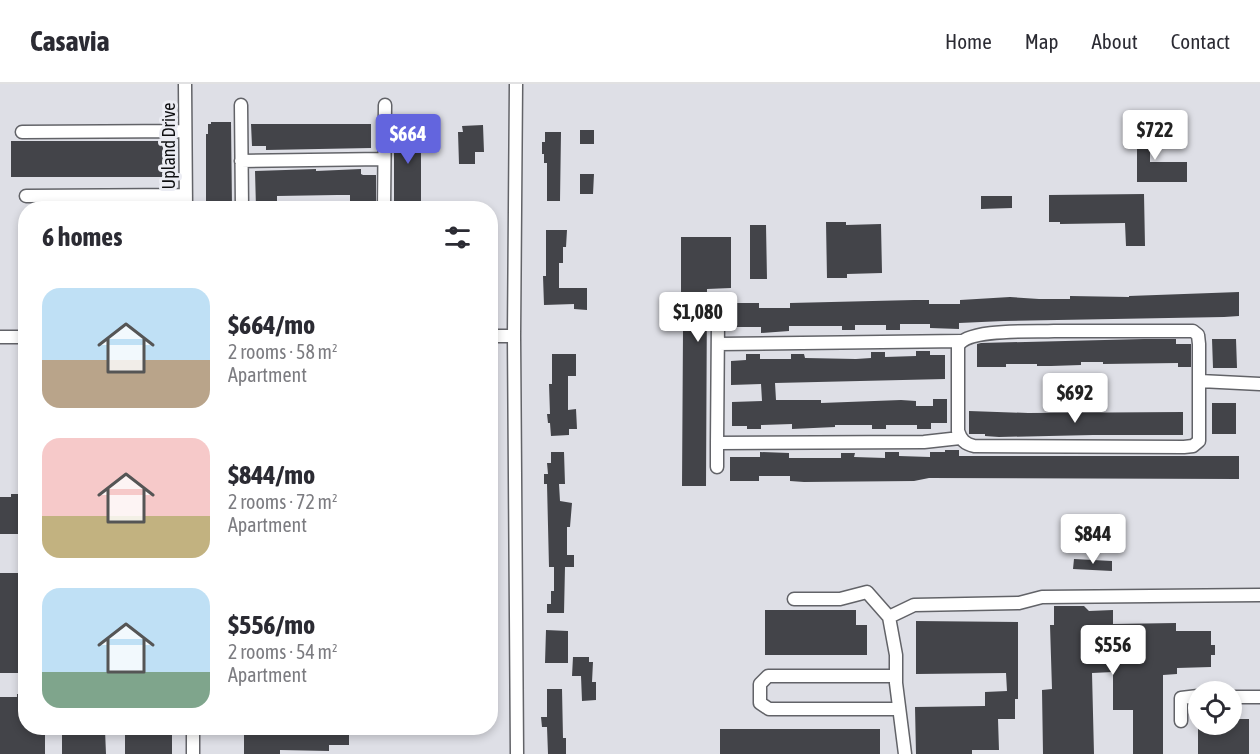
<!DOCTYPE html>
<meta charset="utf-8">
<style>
body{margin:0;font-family:"Asap Condensed",sans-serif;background:#f2f2f3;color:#2b2b33;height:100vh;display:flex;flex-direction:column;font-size:22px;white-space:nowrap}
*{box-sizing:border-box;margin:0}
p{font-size:20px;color:#7c7c81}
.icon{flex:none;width:33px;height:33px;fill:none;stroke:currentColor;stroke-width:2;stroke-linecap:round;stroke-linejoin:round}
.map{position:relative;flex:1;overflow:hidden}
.side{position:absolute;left:18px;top:117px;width:480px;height:534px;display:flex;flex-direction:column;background:#fff;border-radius:24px;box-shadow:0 3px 9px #0003}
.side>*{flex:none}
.controls{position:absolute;left:1188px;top:597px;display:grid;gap:12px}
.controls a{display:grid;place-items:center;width:54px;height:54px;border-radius:50%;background:#fff;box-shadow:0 3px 9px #0003;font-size:30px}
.price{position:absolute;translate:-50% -51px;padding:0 14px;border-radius:6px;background:#fff;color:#222;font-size:20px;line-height:39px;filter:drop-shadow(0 2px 3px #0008)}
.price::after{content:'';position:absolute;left:50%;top:36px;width:18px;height:14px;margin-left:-9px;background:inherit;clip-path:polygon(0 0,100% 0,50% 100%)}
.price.on{background:#6365de;color:#fff}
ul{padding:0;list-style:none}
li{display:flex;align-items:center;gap:18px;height:150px;padding:0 24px}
li span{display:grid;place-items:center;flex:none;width:168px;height:120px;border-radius:18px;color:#555}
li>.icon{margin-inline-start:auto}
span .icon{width:72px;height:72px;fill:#fffc;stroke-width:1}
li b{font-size:26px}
h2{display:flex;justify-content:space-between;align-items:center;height:72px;padding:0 24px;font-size:26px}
header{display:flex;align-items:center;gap:36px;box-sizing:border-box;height:84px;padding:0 30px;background:#fff;border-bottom:2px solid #e1e1e2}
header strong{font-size:28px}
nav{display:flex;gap:33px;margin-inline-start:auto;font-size:21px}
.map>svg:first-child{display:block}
.building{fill:#434449}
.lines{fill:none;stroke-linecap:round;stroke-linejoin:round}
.minor-casing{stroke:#626368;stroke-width:15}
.path{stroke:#828388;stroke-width:2;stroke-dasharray:4.5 4.5;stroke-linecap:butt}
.minor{stroke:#fff;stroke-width:12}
.labels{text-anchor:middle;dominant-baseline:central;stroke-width:6;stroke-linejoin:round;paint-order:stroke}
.street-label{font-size:18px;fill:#0d0e10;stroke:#ebecf3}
</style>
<header>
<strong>Casavia</strong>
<nav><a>Home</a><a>Map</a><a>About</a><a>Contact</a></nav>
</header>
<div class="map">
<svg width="1260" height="670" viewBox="0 0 1260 670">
<rect width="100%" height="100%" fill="#dedfe6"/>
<!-- building -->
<path class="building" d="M397 37H421V124H394V41Z
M211 38H231L232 124H206V50H208V40H211Z
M1150 39V78H1187V98H1137V58H1128V48H1137V40Z
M251 40H371V64L266 66V62H252Z
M483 41 484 68H475V80H459L458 48H463L462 42Z
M580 46H594V60H580Z
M545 48H561L560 117H547V79H544V70H542V58H545Z
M11 57H163V93H11Z
M316 85V87L361 85V90L363 91H376V124H350V111H337L277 112V124H256L255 87Z
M580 90H594L593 110H580Z
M1144 110 1145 162H1126L1125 139 1060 140V138H1049V111Z
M981 112H1012V124L981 125Z
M826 138H846V141L881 140 882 189 847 190V194H827Z
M750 141H766L767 195H750Z
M546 146H567L566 163H563V179H559V204H587V226L574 225V220L544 221 543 192H546Z
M681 153H731V204L707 205 706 402H682L683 247 682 243H677V233H681Z
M1239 208V232L1224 233 1004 237 959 239V245L930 244V240H900V246H886V241H855V246H842V242H789V247L761 249V243H730V219H759V224H790V219L914 216H929V220H960V216L1010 213 1039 215H1070V212L1129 213V212Z
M1144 255H1176V260H1191V283H1178V279L1103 280V278H1081V281L1051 282H1037V280H1006V283H977V260L981 259Z
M1212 255H1236L1237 284H1213Z
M916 267H930V271H945V295L775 299 776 316H821V319L901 316 916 317V322H933V315H947V339H931V345H917V341H886V345H872V341H835V343L792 345V340L761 341V345H747V342H732V318L762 317 761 300 731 301V277L746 276V270H760V275H791V270H804L805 274 856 275 871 274V268H885V273L916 272Z
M552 270H576V292H568V326L576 325 577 345H569V351L551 352 550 339H548L547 330H550L549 300H552Z
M1212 319H1236V350H1212Z
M969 327 1028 329 1183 328V351H1093L999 353 985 352V350H969Z
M945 366H959V372H1239V395L929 394 914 397 804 398 790 397V392H759V397H730V373H760V368L789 369V374H841V369H855L854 373 885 374V368H899V372L930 373V368H945Z
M551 368H564L565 400H559L560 417 572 419 570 443H567V471H574V483H565L564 529H547V520H551V507H554V483H549L547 400H544V390H548L547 379H551Z
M11 410H26V450H0V413H11Z
M1074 475 1112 477V487L1073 485Z
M0 489H26V514H20L22 589H0Z
M1054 522H1084L1089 527 1113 526V540L1176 539V547H1211V561H1215V571H1211V583L1177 584V590L1163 591V670H1133V626H1113V588L1092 589 1094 670H1043L1042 606 1052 605 1050 541H1054Z
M765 526H856V541H867V571H765Z
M916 537 1018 538V615H1015V635H998L999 666H972V670H916L915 623 985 622V608L1007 607 1006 589 916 590Z
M546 546 568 547V579H545Z
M573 573H589V578H593L592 598H596V616L582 617 581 592H572Z
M547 605H562L563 654H566V670H548L547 643H542L541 633H547Z
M17 610H26V645H45V670H0V613H17Z
M1232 635H1249V670H1198V640H1232Z
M244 644 280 645V650L334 647V645H349V661H329V667L280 666V670H244Z
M720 645H880V670H720Z
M62 646H105L106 670H62Z
M125 646H172V670H125Z"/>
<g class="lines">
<!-- minor casing -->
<g class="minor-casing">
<path id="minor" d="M185 0 186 124
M516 0 514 252 517 670
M241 21 242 124
M22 48 185 47
M241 77 384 75
M26 112 186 111
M384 124 385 21
M718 237 717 359 924 358 960 354
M1054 247H1193L1198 251 1199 260V357L1193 362 1184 363 974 362C965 360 961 356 958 347V262C967 244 1033 248 1054 247Z
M490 252H514
M0 253H26
M718 260 961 257
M1200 297 1260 300
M717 383V359
M794 515H840L867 508 889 533
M896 592H768L760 600V619L769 625H899
M1232 613H1260
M1181 637V614L1198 612
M193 644V670
M905 670 896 599V571L889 533 914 521 1019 519 1042 513 1260 511"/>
</g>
<!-- path -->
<path class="path" d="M290 124 325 122 332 124"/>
<!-- minor -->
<use href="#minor" class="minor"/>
</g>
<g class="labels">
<!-- street labels -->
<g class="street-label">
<text transform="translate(168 62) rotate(-90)">Upland Drive</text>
</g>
</g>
</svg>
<div class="controls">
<a><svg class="icon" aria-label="locate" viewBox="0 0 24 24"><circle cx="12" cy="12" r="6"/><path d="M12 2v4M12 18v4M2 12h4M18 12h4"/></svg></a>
</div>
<b class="price" style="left:1155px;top:77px">$722</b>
<b class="price on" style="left:408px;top:81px">$664</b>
<b class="price" style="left:698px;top:259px">$1,080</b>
<b class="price" style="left:1075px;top:340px">$692</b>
<b class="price" style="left:1093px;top:481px">$844</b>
<b class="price" style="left:1113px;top:592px">$556</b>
<section class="side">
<h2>6 homes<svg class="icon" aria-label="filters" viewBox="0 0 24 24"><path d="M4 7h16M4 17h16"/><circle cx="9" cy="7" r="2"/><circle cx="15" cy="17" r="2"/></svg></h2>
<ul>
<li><span style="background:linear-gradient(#bfe0f5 60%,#b9a48a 0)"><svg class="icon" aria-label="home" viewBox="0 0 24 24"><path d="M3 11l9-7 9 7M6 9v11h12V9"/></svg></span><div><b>$664/mo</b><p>2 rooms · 58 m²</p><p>Apartment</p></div></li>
<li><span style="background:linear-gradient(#f6c9c9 65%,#c2b280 0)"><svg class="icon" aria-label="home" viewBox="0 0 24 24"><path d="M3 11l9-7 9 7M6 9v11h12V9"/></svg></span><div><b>$844/mo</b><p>2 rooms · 72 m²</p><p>Apartment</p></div></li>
<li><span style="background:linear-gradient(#bfe0f5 70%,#7fa58c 0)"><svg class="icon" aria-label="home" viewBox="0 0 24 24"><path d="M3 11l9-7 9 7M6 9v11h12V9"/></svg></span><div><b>$556/mo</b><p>2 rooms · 54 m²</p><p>Apartment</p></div></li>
</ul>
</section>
</div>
